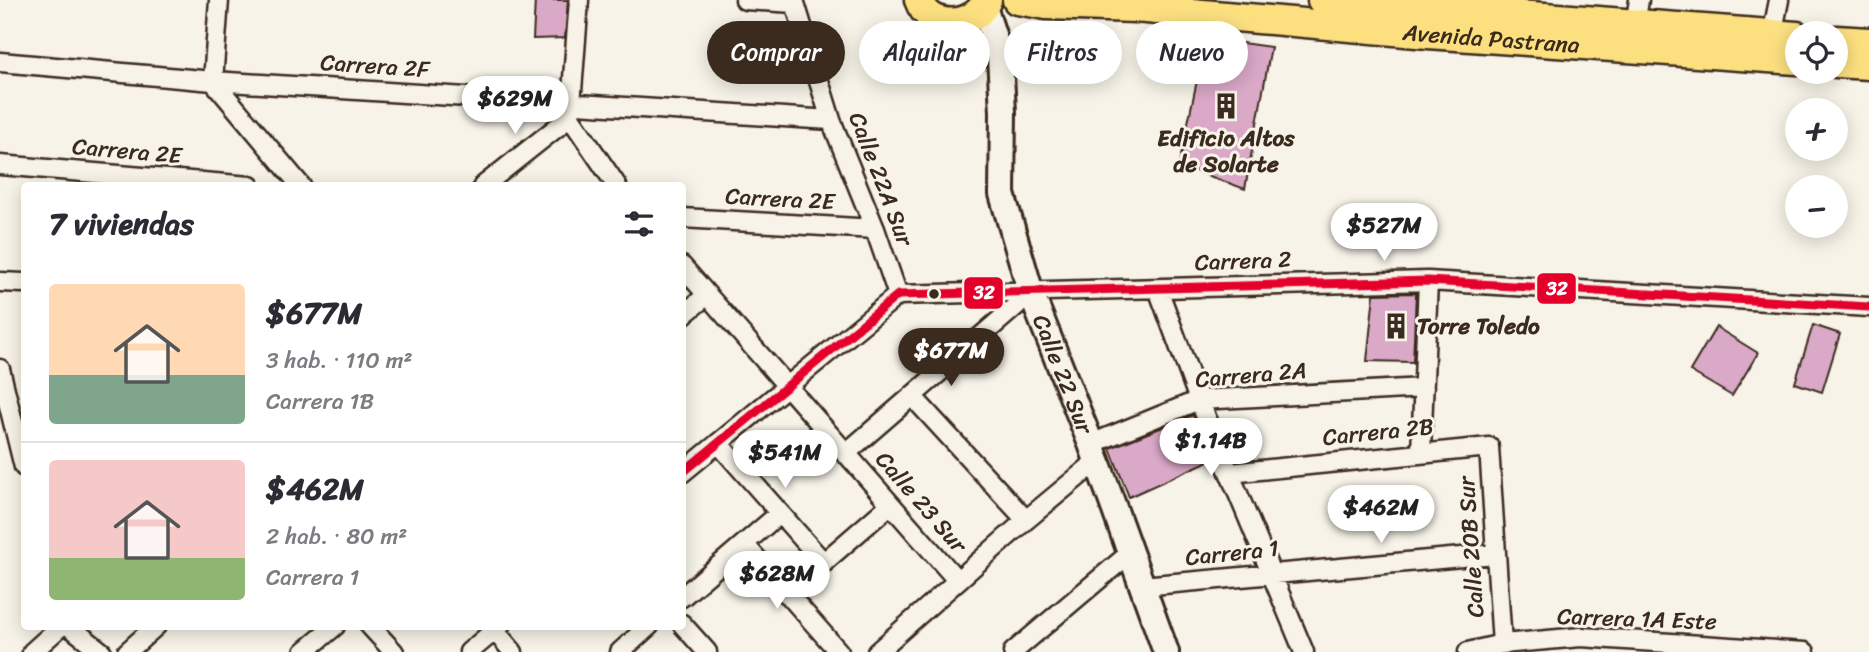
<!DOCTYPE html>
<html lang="es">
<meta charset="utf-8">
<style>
body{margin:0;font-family:Sriracha,sans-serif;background:#f2f2f3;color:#2b2b33;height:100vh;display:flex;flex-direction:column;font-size:26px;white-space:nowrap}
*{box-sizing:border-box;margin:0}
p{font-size:23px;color:#7c7c81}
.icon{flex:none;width:38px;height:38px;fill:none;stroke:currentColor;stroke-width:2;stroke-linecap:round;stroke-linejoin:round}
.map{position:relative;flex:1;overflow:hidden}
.sheet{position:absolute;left:21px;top:182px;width:665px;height:448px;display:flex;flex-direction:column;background:#fff;border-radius:7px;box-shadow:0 4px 18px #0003}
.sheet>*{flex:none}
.banner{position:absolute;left:707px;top:21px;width:665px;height:63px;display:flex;gap:14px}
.buttons{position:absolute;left:1785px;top:21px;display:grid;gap:14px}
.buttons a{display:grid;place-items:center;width:63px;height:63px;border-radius:50%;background:#fff;box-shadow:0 4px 18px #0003;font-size:35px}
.price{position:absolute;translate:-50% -60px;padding:0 16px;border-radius:24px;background:#fff;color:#222;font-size:23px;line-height:46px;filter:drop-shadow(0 2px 4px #0008)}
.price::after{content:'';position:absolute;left:50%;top:42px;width:21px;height:16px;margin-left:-10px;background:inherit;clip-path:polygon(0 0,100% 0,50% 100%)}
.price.current{background:#3b2a1e;color:#fff}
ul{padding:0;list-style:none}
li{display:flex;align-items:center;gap:21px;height:175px;padding:0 28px}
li+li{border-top:2px solid #e1e1e2}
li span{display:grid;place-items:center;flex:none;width:196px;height:140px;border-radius:7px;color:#555}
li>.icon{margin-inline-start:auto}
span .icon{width:84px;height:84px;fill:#fffc;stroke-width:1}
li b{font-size:30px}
h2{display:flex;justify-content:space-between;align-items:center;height:84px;padding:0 28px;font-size:30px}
.pill{padding:0 24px;border-radius:32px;background:#fff;box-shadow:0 4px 18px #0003;font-size:24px;line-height:63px}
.pill.current{background:#3b2a1e;color:#fff}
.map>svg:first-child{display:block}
.building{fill:#daa9c8;stroke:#3b2a1e;stroke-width:2}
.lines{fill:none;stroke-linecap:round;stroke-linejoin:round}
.street-casing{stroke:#3b2a1e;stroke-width:23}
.secondary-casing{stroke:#3b2a1e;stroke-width:30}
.primary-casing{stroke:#3b2a1e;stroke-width:33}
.street{stroke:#f7f3e8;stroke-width:18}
.secondary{stroke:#f7f3e8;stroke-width:24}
.primary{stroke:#fce080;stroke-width:28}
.bus-1-casing{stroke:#f7f3e8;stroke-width:14}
.bus-1{stroke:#e4002b;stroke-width:9}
.bus-dot{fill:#3b2a1e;stroke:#f7f3e8;stroke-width:2.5}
.labels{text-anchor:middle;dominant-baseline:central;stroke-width:6;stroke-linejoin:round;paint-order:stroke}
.street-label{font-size:23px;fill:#3b2a1e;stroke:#f7f3e8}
.poi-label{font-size:23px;font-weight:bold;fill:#3b2a1e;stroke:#f7f3e8}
.line-badge{stroke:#f7f3e8;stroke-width:2.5}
.badge-label{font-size:19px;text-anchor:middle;font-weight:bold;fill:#fff}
</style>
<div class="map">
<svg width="1869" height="652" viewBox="0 0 1869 652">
<rect width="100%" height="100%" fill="#f7f3e8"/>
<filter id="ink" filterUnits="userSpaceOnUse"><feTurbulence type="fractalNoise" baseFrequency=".0143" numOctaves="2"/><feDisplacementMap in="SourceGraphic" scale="14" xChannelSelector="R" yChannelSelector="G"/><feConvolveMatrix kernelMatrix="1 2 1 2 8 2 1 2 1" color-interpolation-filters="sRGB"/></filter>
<g filter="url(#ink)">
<!-- building -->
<path class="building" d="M535 0H568L565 38 533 39Z
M1206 38 1271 47 1245 189 1179 165Z
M1416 293 1413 362 1367 361 1374 294Z
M1813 325 1840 334 1822 392 1795 383Z
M1716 327 1758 353 1732 396 1690 371Z
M1193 415 1211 460 1129 497 1110 448Z"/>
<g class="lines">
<!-- street casing -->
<g class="street-casing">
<path id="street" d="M219 0 213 81 301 186
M745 0 794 3
M794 0 831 120 875 229 898 295
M1634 31 1639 0
M1771 41 1779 0
M0 62 213 81 831 120
M570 117 617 186
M0 165 250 186
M483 186 570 117 579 0
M682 218 875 229
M682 266 957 580
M0 282 24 283
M1158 289 1199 400 1304 652
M682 316 707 295
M0 369 24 467
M912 396 1026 520
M718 443 824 563
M1091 444 1199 400 1424 388
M1421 452 1428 281
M845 454 1031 293
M682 473 898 295 1428 281 1869 307
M1230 473 1489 447 1502 644
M744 544 839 652
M1142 586 1495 554
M787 594 890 505
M682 597 780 513
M682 624 707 652
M69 626 102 652
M370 626 394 652
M495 631 513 652
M32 652 61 626
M127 652 156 626
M304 652 335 626
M469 652 500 626
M620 652 649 626
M877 652 1026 520 1097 461
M1013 652 1130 553
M1468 652 1502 644 1581 637 1805 652"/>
</g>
<!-- secondary casing -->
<g class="secondary-casing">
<g id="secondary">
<path id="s1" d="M984 7 1000 56 1003 112 1002 194 1031 293 1091 444 1166 652"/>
</g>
</g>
<!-- primary casing -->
<g class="primary-casing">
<g id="primary">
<path d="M919 0C930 32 975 28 987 0"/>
<path id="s2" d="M1017 0 1046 5 1135 8 1428 34 1797 60"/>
<path d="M1322 0 1797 36"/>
<path d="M1836 40 1869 42"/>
<path d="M1836 63 1869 65"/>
</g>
</g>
<!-- street -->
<use href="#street" class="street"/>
<!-- secondary -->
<use href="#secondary" class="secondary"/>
<!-- primary -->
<use href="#primary" class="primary"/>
<!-- bus-1 casing -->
<g class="bus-1-casing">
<path id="bus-1" d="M682 473 898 295 1428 281 1869 307"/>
</g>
<!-- bus-1 -->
<use href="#bus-1" class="bus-1"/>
</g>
</g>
<!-- icons -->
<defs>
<g id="building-bare" transform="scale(2.1)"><path d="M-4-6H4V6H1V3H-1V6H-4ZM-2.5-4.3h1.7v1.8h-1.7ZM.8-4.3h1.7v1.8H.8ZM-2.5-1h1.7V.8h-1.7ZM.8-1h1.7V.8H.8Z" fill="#3b2a1e" stroke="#f7f3e8" stroke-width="2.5" paint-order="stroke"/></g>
</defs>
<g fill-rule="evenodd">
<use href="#building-bare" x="1226" y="106"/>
<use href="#building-bare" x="1396" y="326"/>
</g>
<!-- markers -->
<circle class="bus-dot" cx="934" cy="294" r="6"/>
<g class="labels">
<!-- street labels -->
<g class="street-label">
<text stroke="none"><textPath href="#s2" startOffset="476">Avenida Pastrana</textPath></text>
<text transform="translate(375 66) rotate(4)">Carrera 2F</text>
<text transform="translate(127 151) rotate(5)">Carrera 2E</text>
<text transform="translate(881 179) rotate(69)">Calle 22A Sur</text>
<text transform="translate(780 199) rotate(3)">Carrera 2E</text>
<text transform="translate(1243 261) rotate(-2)">Carrera 2</text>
<text stroke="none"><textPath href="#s1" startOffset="380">Calle 22 Sur</textPath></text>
<text transform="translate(1251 375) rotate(-5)">Carrera 2A</text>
<text transform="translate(1378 432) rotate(-6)">Carrera 2B</text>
<text transform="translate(921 502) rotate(49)">Calle 23 Sur</text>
<text transform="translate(1471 547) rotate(-94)">Calle 20B Sur</text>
<text transform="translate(1232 553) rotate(-6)">Carrera 1</text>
<text transform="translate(1637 619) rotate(2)">Carrera 1A Este</text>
</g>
<!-- poi labels -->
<g class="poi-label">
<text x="1226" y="138">Edificio Altos<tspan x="1226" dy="26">de Solarte</tspan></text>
<text x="1417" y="326" text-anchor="start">Torre Toledo</text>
</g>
</g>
<g class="line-badge">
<rect x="1536" y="272" width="41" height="33" rx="7" fill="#e4002b"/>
<rect x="963" y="276" width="41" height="34" rx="7" fill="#e4002b"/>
</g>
<g class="badge-label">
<text x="1557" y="295">32</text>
<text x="984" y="299">32</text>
</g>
</svg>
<div class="buttons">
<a><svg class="icon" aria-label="locate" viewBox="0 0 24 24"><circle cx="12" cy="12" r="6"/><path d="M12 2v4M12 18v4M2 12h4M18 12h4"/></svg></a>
<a>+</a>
<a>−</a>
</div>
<b class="price" style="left:515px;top:136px">$629M</b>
<b class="price" style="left:1384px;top:263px">$527M</b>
<b class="price current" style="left:951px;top:388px">$677M</b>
<b class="price" style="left:1211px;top:478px">$1.14B</b>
<b class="price" style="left:785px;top:490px">$541M</b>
<b class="price" style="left:1381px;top:545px">$462M</b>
<b class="price" style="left:777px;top:611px">$628M</b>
<div class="banner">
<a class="pill current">Comprar</a>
<a class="pill">Alquilar</a>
<a class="pill">Filtros</a>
<a class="pill">Nuevo</a>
</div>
<section class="sheet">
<h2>7 viviendas<svg class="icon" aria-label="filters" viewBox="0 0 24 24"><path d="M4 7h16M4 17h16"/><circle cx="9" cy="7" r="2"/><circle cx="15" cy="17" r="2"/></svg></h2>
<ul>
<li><span style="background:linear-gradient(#ffd9b3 65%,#7fa58c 0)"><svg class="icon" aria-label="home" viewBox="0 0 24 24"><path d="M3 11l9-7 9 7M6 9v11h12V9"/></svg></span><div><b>$677M</b><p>3 hab. · 110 m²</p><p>Carrera 1B</p></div></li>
<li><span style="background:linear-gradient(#f6c9c9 70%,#8fb573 0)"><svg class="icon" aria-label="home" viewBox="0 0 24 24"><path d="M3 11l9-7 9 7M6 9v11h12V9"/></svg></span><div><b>$462M</b><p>2 hab. · 80 m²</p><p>Carrera 1</p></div></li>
</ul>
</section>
</div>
